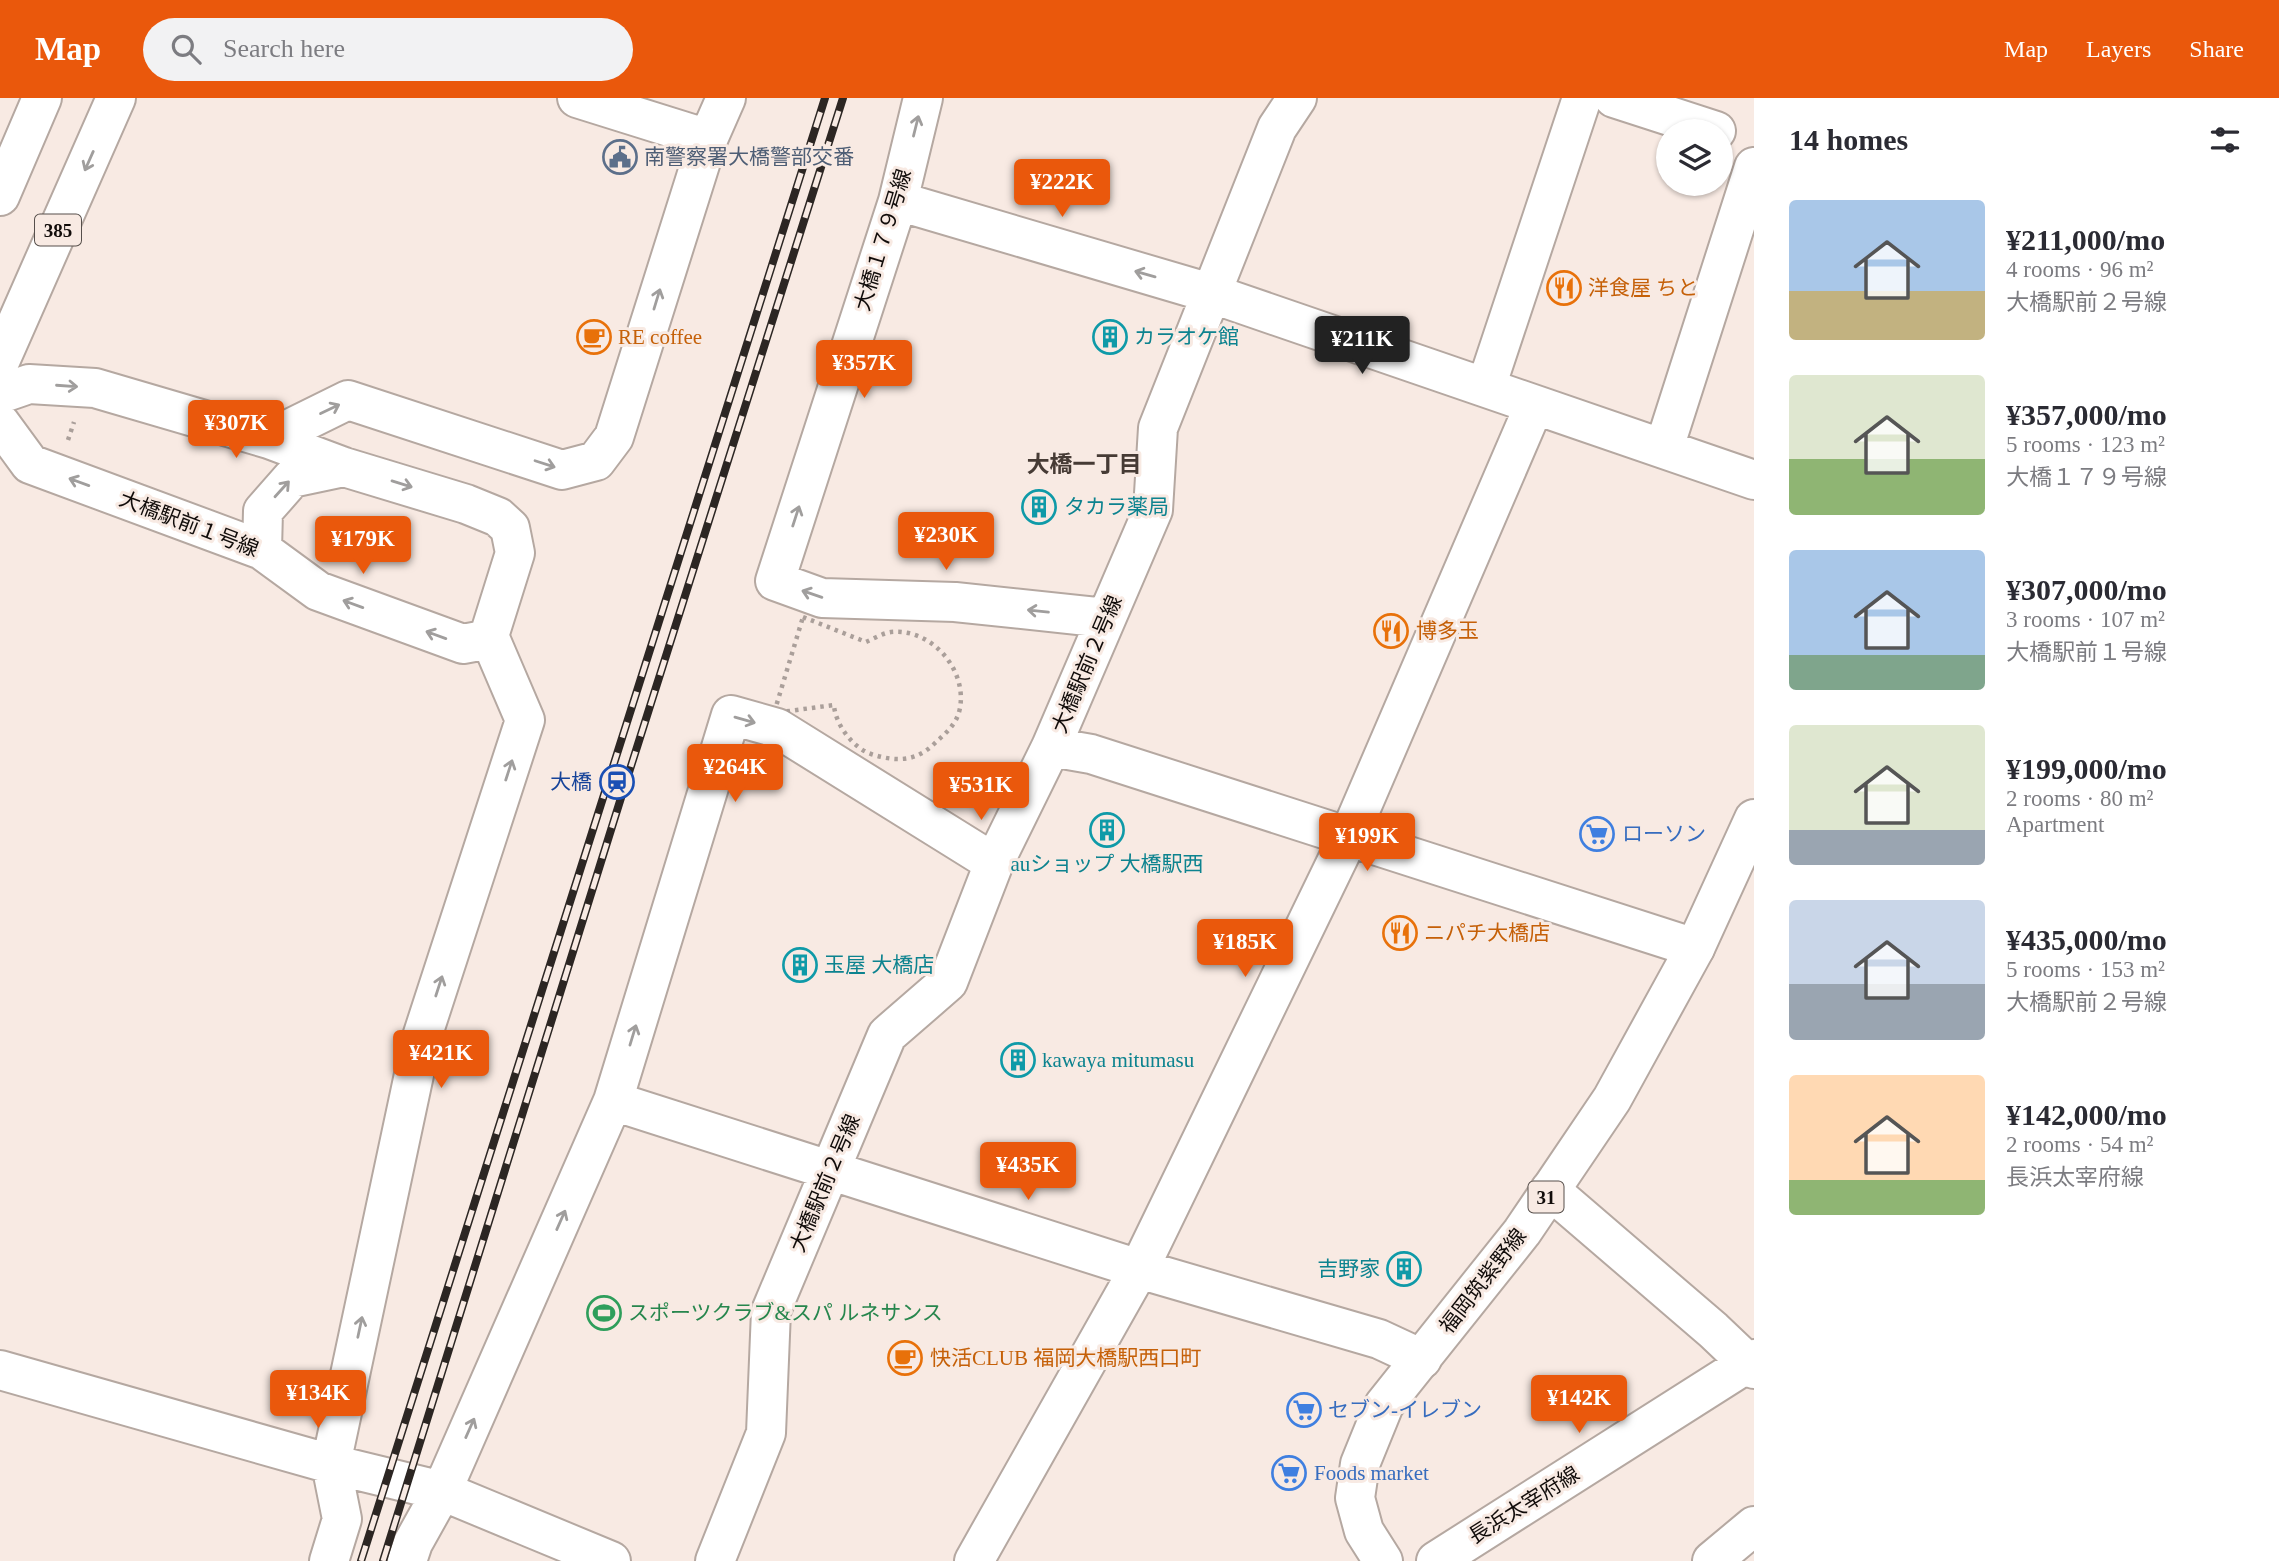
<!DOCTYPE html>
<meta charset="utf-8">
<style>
body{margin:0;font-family:"Times New Roman","Noto Sans JP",serif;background:#f2f2f3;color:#2b2b33;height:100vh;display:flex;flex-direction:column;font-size:26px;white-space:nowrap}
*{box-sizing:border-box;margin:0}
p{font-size:23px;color:#7c7c81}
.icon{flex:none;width:38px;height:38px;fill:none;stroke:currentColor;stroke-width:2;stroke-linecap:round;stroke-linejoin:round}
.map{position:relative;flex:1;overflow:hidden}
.panel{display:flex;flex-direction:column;background:#fff;width:525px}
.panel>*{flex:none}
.controls{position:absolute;left:1656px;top:21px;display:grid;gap:14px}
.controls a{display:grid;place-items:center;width:77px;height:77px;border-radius:50%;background:#fff;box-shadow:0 2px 5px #0004;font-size:35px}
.price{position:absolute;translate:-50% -60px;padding:0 16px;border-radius:7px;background:#ea580c;color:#fff;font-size:23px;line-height:46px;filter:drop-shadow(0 2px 4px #0008)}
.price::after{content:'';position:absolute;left:50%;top:42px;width:21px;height:16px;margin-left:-10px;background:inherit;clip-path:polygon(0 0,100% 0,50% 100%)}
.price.current{background:#222;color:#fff}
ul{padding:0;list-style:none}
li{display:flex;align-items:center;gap:21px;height:175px;padding:0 35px}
li span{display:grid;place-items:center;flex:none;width:196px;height:140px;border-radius:7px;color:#555}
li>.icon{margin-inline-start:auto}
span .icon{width:84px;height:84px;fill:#fffc;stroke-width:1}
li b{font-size:30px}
h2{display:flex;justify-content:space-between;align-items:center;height:84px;padding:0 35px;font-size:30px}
header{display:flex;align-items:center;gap:42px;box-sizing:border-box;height:98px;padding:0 35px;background:#ea580c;color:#fff}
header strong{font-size:33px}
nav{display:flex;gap:38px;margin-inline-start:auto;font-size:24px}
.search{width:490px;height:63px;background:#f2f2f3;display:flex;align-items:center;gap:18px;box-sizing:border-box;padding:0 24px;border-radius:38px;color:#7c7c81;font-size:26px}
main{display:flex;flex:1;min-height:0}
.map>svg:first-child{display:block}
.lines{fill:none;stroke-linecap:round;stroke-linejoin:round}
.minor-casing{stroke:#b5a8a1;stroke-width:42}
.major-casing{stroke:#b5a8a1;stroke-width:42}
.highway-casing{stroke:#b5a8a1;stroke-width:42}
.path{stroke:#aa9f9a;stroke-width:4.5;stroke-dasharray:3.5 5;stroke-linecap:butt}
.minor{stroke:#fff;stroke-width:38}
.major{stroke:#fff;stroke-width:38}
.highway{stroke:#fff;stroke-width:38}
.rail-casing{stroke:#2c2623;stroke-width:8}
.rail{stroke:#f8eae3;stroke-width:5;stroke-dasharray:16;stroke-linecap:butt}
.oneway{stroke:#a09e9d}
.labels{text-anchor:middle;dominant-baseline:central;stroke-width:6;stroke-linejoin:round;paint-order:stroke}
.shield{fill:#f8eae3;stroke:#564f4b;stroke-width:2}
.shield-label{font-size:19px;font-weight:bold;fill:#110c0a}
.service-label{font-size:21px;fill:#4e5e75;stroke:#f8eae3;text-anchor:start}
.street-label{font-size:21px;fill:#110c0a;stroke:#f8eae3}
.food-label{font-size:21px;fill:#c56008;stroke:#f8eae3;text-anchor:start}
.culture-label{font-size:21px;fill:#0d838f;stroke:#f8eae3;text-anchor:start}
.transit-label{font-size:21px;fill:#164399;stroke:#f8eae3;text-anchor:end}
.shop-label{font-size:21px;fill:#366cbe;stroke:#f8eae3;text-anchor:start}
.leisure-label{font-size:21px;fill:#27864d;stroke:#f8eae3;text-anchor:start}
.neighbourhood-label{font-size:23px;font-weight:bold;fill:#463b35;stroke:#f8eae3}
</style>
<header>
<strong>Map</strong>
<div class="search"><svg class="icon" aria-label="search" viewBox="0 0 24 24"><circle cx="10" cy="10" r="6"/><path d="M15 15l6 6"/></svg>Search here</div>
<nav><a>Map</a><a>Layers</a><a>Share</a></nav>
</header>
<main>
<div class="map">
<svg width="1754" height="1463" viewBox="0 0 1754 1463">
<rect width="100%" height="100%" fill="#f8eae3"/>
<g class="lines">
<!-- minor casing -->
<g class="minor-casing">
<path id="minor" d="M577 0 708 41
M923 0 898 103 775 483 822 500 955 504 1106 520
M1614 0 1716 33
M898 103 1210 195 1754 382
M1486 289 1582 0
M0 296 29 286 95 290 269 341 344 369 466 406 498 419 510 430 515 455 489 538 479 543 463 546 318 493 262 452 30 366 0 325
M269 341 348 302 562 372 596 363 614 339 708 41 726 0
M1664 350 1754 69
M262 452 263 413 292 380 344 369
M1051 649 1091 656 1695 850
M613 1003 1139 1171 1379 1241 1422 1261
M1550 1092 1713 1232 1754 1271
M0 1272 331 1366 442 1393 611 1463
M329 1463 342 1421 331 1366 422 939 525 622 489 538
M407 1463 413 1445 442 1393 613 1003 731 617 777 630 994 765
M715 1463 766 1335 771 1213 887 937 948 884 994 765 1051 649 1153 412 1158 330 1277 30 1297 0
M974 1463 1139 1171 1349 738 1534 308
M1436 1463 1754 1261
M1712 1463 1754 1428"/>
</g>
<!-- major casing -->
<g class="major-casing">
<path id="major" d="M1383 1463 1364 1433 1355 1400 1360 1366 1384 1307 1522 1134 1612 1001 1695 850 1754 721"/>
</g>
<!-- highway casing -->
<g class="highway-casing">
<path id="highway" d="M0 98 42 0
M0 263 116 0"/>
</g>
<!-- path -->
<path class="path" d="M68 342 74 324
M803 519 866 544C873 541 883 535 891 534 931 530 967 571 960 610 957 626 946 635 935 645 916 664 896 664 871 656 853 650 835 626 834 607L774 615Z"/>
<!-- minor -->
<use href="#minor" class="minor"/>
<!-- major -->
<use href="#major" class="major"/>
<!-- highway -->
<use href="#highway" class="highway"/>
<!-- rail casing -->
<g class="rail-casing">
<path id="rail" d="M361 1463 825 0
M383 1463 625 687 843 0"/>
</g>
<!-- rail -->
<use href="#rail" class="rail"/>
</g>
<!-- one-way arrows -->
<defs><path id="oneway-shaft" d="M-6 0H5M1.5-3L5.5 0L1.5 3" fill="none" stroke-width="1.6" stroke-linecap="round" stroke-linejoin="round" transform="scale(1.75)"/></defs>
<g class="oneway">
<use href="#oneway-shaft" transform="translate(916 28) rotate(-76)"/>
<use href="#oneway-shaft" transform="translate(89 63) rotate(114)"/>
<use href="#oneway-shaft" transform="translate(1145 176) rotate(-164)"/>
<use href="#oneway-shaft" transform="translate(657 201) rotate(-73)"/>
<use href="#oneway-shaft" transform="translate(67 288) rotate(4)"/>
<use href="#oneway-shaft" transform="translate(330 311) rotate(-26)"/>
<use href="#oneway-shaft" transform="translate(545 366) rotate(18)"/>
<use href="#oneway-shaft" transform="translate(79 384) rotate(-160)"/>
<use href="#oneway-shaft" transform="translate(402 386) rotate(17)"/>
<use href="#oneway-shaft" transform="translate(282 391) rotate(-48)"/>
<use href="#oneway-shaft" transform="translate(796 418) rotate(-72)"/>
<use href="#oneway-shaft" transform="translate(812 496) rotate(-161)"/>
<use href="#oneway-shaft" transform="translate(353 506) rotate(-160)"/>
<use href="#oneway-shaft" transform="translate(1038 513) rotate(-174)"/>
<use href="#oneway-shaft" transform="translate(436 537) rotate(-160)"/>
<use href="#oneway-shaft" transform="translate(745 622) rotate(16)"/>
<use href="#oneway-shaft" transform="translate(509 672) rotate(-72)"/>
<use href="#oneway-shaft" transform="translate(439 888) rotate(-72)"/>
<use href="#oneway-shaft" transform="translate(633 937) rotate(-73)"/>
<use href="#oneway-shaft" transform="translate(561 1122) rotate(-66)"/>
<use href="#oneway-shaft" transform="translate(360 1229) rotate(-78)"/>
<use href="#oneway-shaft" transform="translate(470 1330) rotate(-66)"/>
</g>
<!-- icons -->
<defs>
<g id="civic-ring" transform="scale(1.75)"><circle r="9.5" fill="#f8eae3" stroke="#5c6f8a" stroke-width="1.5"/><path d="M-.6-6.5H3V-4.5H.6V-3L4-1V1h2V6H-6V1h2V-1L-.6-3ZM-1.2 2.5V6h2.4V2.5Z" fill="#5c6f8a"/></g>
<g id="restaurant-ring" transform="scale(1.75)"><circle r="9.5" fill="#f8eae3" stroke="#e8710a" stroke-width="1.5"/><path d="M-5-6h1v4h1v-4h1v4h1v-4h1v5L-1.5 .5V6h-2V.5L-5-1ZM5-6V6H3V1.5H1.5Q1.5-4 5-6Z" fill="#e8710a"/></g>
<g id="cafe-ring" transform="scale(1.75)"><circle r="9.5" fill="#f8eae3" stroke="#e8710a" stroke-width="1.5"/><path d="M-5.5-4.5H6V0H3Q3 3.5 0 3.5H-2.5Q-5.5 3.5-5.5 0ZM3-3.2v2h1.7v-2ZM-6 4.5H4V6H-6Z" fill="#e8710a"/></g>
<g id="building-ring" transform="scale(1.75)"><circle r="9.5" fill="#f8eae3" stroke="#0f9aa8" stroke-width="1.5"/><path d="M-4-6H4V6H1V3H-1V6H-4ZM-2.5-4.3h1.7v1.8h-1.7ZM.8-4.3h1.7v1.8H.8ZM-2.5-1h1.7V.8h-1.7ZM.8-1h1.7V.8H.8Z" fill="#0f9aa8"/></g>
<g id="station-ring" transform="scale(1.75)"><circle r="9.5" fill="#f8eae3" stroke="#1a4fb4" stroke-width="1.5"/><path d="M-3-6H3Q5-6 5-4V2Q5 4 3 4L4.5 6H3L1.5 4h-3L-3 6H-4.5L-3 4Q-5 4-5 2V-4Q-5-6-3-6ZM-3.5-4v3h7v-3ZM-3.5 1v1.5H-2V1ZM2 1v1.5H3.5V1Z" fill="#1a4fb4"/></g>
<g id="supermarket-ring" transform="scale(1.75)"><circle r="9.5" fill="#f8eae3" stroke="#3f7fe0" stroke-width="1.5"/><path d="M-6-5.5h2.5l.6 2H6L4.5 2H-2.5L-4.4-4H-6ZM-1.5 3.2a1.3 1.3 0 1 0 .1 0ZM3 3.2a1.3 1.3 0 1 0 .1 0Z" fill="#3f7fe0"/></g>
<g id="stadium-ring" transform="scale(1.75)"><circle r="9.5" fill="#f8eae3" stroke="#2e9e5b" stroke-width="1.5"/><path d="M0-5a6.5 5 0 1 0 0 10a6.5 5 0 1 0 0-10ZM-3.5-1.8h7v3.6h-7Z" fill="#2e9e5b"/></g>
</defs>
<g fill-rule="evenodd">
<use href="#civic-ring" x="620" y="59"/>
<use href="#restaurant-ring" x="1564" y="190"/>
<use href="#cafe-ring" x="594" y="239"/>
<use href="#building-ring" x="1110" y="239"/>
<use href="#building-ring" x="1039" y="409"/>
<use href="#restaurant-ring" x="1391" y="533"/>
<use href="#station-ring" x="617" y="684"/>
<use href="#building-ring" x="1107" y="732"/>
<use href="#supermarket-ring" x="1597" y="736"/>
<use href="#restaurant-ring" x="1400" y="835"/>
<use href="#building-ring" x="800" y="867"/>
<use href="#building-ring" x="1018" y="962"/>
<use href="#building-ring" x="1404" y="1171"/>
<use href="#stadium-ring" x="604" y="1215"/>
<use href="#cafe-ring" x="905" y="1260"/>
<use href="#supermarket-ring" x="1304" y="1312"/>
<use href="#supermarket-ring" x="1289" y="1375"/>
</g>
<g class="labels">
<!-- shield labels -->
<g class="shield">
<rect x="35" y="116.5" width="46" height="31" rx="5"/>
<rect x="1528.5" y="1083.5" width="35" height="31" rx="5"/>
</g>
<g class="shield-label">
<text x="58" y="132">385</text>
<text x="1546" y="1099">31</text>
</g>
<!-- service labels -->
<g class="service-label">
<text x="644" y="59">南警察署大橋警部交番</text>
</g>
<!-- street labels -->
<g class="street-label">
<text transform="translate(883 142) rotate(-73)">大橋１７９号線</text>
<text transform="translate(189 426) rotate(21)">大橋駅前１号線</text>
<text transform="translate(1087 566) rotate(-67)">大橋駅前２号線</text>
<text transform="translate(825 1085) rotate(-67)">大橋駅前２号線</text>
<text transform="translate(1483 1183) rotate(-52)">福岡筑紫野線</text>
<text transform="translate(1524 1407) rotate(-32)">長浜太宰府線</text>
</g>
<!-- food labels -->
<g class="food-label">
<text x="1588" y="190">洋食屋 ちと</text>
<text x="618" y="239">RE coffee</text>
<text x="1416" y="533">博多玉</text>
<text x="1424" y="835">ニパチ大橋店</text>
<text x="930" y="1260">快活CLUB 福岡大橋駅西口町</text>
</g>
<!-- culture labels -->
<g class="culture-label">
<text x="1134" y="239">カラオケ館</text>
<text x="1064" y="409">タカラ薬局</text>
<text x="1107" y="766" text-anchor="middle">auショップ 大橋駅西</text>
<text x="824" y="867">玉屋 大橋店</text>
<text x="1042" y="962">kawaya mitumasu</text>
<text x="1380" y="1171" text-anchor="end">吉野家</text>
</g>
<!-- transit labels -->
<g class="transit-label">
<text x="592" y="684">大橋</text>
</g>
<!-- shop labels -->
<g class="shop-label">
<text x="1622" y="736">ローソン</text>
<text x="1328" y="1312">セブン-イレブン</text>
<text x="1314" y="1375">Foods market</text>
</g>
<!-- leisure labels -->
<g class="leisure-label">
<text x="628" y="1215">スポーツクラブ&amp;スパ ルネサンス</text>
</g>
<!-- neighbourhood labels -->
<g class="neighbourhood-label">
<text x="1084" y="366">大橋一丁目</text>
</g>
</g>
</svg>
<div class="controls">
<a><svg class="icon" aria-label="layers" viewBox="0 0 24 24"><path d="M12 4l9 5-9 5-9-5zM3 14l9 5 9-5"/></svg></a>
</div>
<b class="price" style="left:1062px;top:121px">¥222K</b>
<b class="price current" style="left:1362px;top:278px">¥211K</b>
<b class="price" style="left:864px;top:302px">¥357K</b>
<b class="price" style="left:236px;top:362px">¥307K</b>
<b class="price" style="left:946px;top:474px">¥230K</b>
<b class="price" style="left:363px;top:478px">¥179K</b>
<b class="price" style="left:735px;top:706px">¥264K</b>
<b class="price" style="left:981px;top:724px">¥531K</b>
<b class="price" style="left:1367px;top:775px">¥199K</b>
<b class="price" style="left:1245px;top:881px">¥185K</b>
<b class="price" style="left:441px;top:992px">¥421K</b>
<b class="price" style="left:1028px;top:1104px">¥435K</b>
<b class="price" style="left:318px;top:1332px">¥134K</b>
<b class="price" style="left:1579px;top:1337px">¥142K</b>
</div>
<section class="panel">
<h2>14 homes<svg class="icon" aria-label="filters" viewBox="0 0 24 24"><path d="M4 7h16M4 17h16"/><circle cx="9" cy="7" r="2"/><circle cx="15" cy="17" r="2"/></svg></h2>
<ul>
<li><span style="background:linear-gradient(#a9c7e8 65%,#c2b280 0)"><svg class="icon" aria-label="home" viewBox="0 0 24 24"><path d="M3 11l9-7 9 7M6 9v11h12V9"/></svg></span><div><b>¥211,000/mo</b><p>4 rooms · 96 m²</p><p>大橋駅前２号線</p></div></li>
<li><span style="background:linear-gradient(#dfe7d0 60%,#8fb573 0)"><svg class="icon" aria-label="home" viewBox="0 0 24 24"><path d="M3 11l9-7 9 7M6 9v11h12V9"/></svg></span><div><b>¥357,000/mo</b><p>5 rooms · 123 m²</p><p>大橋１７９号線</p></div></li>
<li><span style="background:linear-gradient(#a9c7e8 75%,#7fa58c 0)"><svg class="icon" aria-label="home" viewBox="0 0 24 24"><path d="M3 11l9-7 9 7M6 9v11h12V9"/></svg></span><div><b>¥307,000/mo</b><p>3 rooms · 107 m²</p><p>大橋駅前１号線</p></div></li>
<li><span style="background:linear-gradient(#dfe7d0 75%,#9aa5b1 0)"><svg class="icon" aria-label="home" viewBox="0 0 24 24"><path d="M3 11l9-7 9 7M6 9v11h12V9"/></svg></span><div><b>¥199,000/mo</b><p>2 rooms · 80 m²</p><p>Apartment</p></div></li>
<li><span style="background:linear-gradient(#c9d6e8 60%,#9aa5b1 0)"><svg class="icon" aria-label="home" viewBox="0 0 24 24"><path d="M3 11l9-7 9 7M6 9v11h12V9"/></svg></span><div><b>¥435,000/mo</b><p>5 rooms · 153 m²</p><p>大橋駅前２号線</p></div></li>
<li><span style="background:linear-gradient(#ffd9b3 75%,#8fb573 0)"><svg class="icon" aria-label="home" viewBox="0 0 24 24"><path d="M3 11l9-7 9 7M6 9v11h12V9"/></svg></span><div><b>¥142,000/mo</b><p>2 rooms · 54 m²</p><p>長浜太宰府線</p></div></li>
</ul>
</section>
</main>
